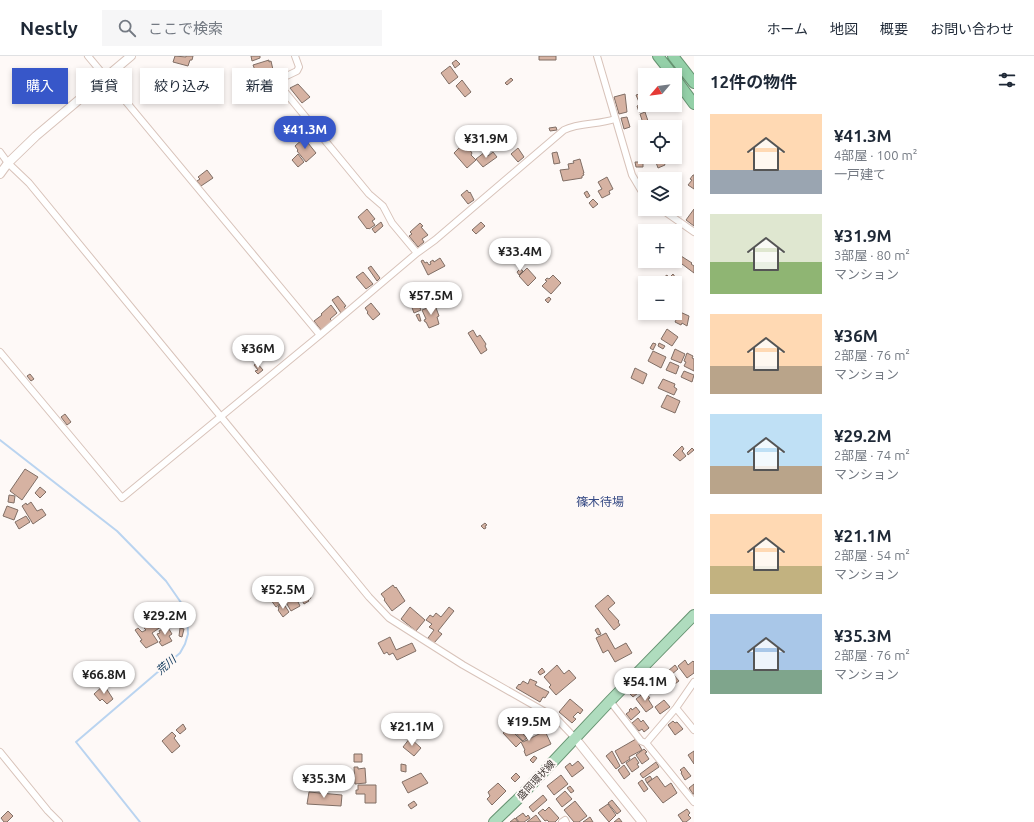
<!DOCTYPE html>
<html lang="ja">
<meta charset="utf-8">
<style>
body{margin:0;font-family:Ubuntu,"Noto Sans JP",sans-serif;background:#f6f6f7;color:#1f2937;height:100vh;display:flex;flex-direction:column;font-size:15px;white-space:nowrap}
*{box-sizing:border-box;margin:0}
p{font-size:13px;color:#747a83}
.icon{flex:none;width:22px;height:22px;fill:none;stroke:currentColor;stroke-width:2;stroke-linecap:round;stroke-linejoin:round}
.map{position:relative;flex:1;overflow:hidden}
.side{display:flex;flex-direction:column;background:#fff;width:340px}
.side>*{flex:none}
.hud{position:absolute;left:12px;top:12px;width:380px;height:36px;display:flex;gap:8px}
.needle{width:26px;rotate:241deg}
.fabs{position:absolute;left:638px;top:12px;display:grid;gap:8px}
.fabs a{display:grid;place-items:center;width:44px;height:44px;border-radius:0px;background:#fff;box-shadow:0 2px 6px #0003;font-size:20px}
.price{position:absolute;translate:-50% -34px;padding:0 9px;border-radius:14px;background:#fff;color:#222;font-size:13px;line-height:26px;filter:drop-shadow(0 1px 2px #0008)}
.price::after{content:'';position:absolute;left:50%;top:24px;width:12px;height:9px;margin-left:-6px;background:inherit;clip-path:polygon(0 0,100% 0,50% 100%)}
.price.selected{background:#3757c9;color:#fff}
ul{padding:0;list-style:none}
li{display:flex;align-items:center;gap:12px;height:100px;padding:0 16px}
li span{display:grid;place-items:center;flex:none;width:112px;height:80px;border-radius:0px;color:#555}
li>.icon{margin-inline-start:auto}
span .icon{width:48px;height:48px;fill:#fffc;stroke-width:1}
li b{font-size:17px}
h2{display:flex;justify-content:space-between;align-items:center;height:48px;padding:0 16px;font-size:17px}
.tag{padding:0 14px;border-radius:0px;background:#fff;box-shadow:0 2px 6px #0003;font-size:14px;line-height:36px}
.tag.selected{background:#3757c9;color:#fff}
header{display:flex;align-items:center;gap:24px;box-sizing:border-box;height:56px;padding:0 20px;background:#fff;border-bottom:1px solid #e0e1e3}
header strong{font-size:19px}
nav{display:flex;gap:22px;margin-inline-start:auto;font-size:14px}
.search{width:280px;height:36px;background:#f6f6f7;display:flex;align-items:center;gap:10px;box-sizing:border-box;padding:0 14px;border-radius:0px;color:#747a83;font-size:15px}
main{display:flex;flex:1;min-height:0}
.map>svg:first-child{display:block}
.lines{fill:none;stroke-linecap:round;stroke-linejoin:round}
.stream{stroke:#bad4f0;stroke-width:2}
.building{fill:#d6b2a2;stroke:#806e65}
.minor-casing{stroke:#d8c3ba;stroke-width:8}
.tertiary-casing{stroke:#d8c3ba;stroke-width:10}
.primary-casing{stroke:#669371;stroke-width:12}
.trunk-casing{stroke:#669371;stroke-width:12}
.minor{stroke:#fff;stroke-width:6}
.tertiary{stroke:#fff;stroke-width:8}
.primary{stroke:#afdcbe;stroke-width:10}
.trunk{stroke:#94d0a8;stroke-width:10}
.labels{text-anchor:middle;dominant-baseline:central;stroke-width:4;stroke-linejoin:round;paint-order:stroke}
.street-label{font-size:10px;fill:#403834;stroke:#fef9f7}
.water-label{font-size:11px;font-style:italic;fill:#0c3559;stroke:#fef9f7}
.quarter-label{font-size:12px;fill:#374b85;stroke:#fef9f7}
</style>
<header>
<strong>Nestly</strong>
<div class="search"><svg class="icon" aria-label="search" viewBox="0 0 24 24"><circle cx="10" cy="10" r="6"/><path d="M15 15l6 6"/></svg>ここで検索</div>
<nav><a>ホーム</a><a>地図</a><a>概要</a><a>お問い合わせ</a></nav>
</header>
<main>
<div class="map">
<svg width="694" height="766" viewBox="0 0 694 766">
<rect width="100%" height="100%" fill="#fef9f7"/>
<g class="lines">
<!-- stream -->
<path class="stream" d="M0 384 117 475 166 525 182 548 187 558 188 578 185 588 180 597 76 686 140 766"/>
</g>
<!-- building -->
<path class="building" d="M175 0 186 1V0H193L192 4H190L188 10 173 6Z
M251 0H260V2L252 5Z
M539 0H556V4H539Z
M269 4V6L271 5 274 18 258 22 253 9Z
M456 4 460 8 455 12 452 7Z
M450 10 458 21 449 28 441 17Z
M511 22 513 24 507 29 505 27Z
M462 24 471 36 465 41 456 30Z
M298 28 310 41 302 47 290 32Z
M625 38 627 56 619 58 614 41Z
M639 38 642 45 639 46 636 39Z
M641 48 644 54 639 56 637 50Z
M645 56 648 65 643 67 640 58Z
M627 61 630 71 624 73 621 62Z
M650 67 651 71H645V77L642 69Z
M477 71 487 82 485 84 475 72Z
M556 71 557 74 550 75 549 72Z
M509 78 510 80 511 79 514 86 505 92 499 85Z
M304 82 316 97 306 106 297 95 298 94 295 90Z
M462 89 467 95 469 93 472 97 471 99 476 104 467 112 454 97Z
M518 92 524 101 518 106 511 98Z
M485 96 488 100 493 96 497 101 483 111 476 103Z
M557 96 560 107 554 108 552 97Z
M298 98 304 106 298 111 292 104Z
M654 101H662L665 109 658 112Z
M580 103 584 117H583L584 119 582 120V122L563 125 560 114 569 113 568 108 574 107 573 105Z
M635 106H643V111H636Z
M207 114 213 122 201 130 197 125 200 123 198 121Z
M648 118 658 123 646 122Z
M693 119H694V133L688 129 692 124 690 123Z
M607 121 613 133 609 135 610 138 602 142 598 135 602 133 598 126Z
M467 134 469 137 470 136 474 144 468 148 461 139Z
M587 135 590 140 587 142 584 137Z
M593 143 598 148 593 152 589 147Z
M367 153 375 163 372 165 375 169 369 173 368 172 367 173 358 161Z
M694 153V170L686 164Z
M381 166 383 170 375 177 372 173Z
M481 166 485 170 476 178 472 174Z
M420 167 423 170 421 171 428 179 422 183 424 186 418 191 409 180 412 178 410 176Z
M681 200 692 207 691 208 694 210V217L678 205Z
M440 202 445 210 428 219 421 205 423 204 425 207 427 206 429 209 431 208 430 206 433 204 434 206Z
M371 210 380 222 377 225 368 212Z
M527 212 536 222 528 230 519 220Z
M520 213 523 215 519 219 517 216Z
M363 216 373 228 366 233 356 221Z
M673 218 678 225 676 227 671 220Z
M553 219 561 227 551 238 542 230 547 225 545 224 547 222 549 223Z
M667 219 672 227H662L660 224Z
M645 231V247L639 237Z
M428 238 430 242 422 245 421 241Z
M338 240 346 250 344 251 346 253 341 257 332 244Z
M549 241 551 243 548 247 545 244Z
M418 243 421 251 420 252 421 254 414 257 410 246Z
M371 247 380 258 373 264 367 257 368 256 365 252Z
M331 249 337 257 330 263 332 265 321 274 314 265 322 259 321 258Z
M435 249 439 260 437 261 439 268 429 272 426 266H425L424 264 426 263 422 254Z
M680 256 689 260 687 270 682 267 681 269 675 266Z
M419 258 421 265H419L416 259Z
M667 273 678 281 672 290 661 283Z
M473 274 477 281 480 279 486 288 485 290 487 294 481 298 468 277Z
M653 287 656 288 653 294 650 292Z
M659 287 665 290 663 293 658 290Z
M675 293 685 298 681 307 671 303Z
M653 295 666 301 661 312 648 305Z
M687 297 693 300 692 302 694 303V315L684 310 686 306 684 305Z
M670 306 679 310 676 318 666 314Z
M257 307 263 314 258 318 255 315 258 314 254 309Z
M635 312 647 318 643 328 631 322Z
M684 315 694 319 692 326 681 321Z
M30 318 34 323 31 325 27 320Z
M663 323 675 328 674 331 677 333 674 339 658 332Z
M667 339 680 345 675 357 661 351Z
M65 358 71 366 67 369 61 361Z
M682 390 684 393 682 395 686 400 680 405 673 399Z
M692 392 694 394 688 399 687 397Z
M25 413 38 421 22 444 10 435Z
M40 431 46 436 40 442 35 437Z
M9 439 15 440 14 447 8 446Z
M31 446 37 455 42 453 46 459 33 468 22 450 26 447 27 449Z
M7 450 18 454 14 464 3 460Z
M26 460 30 466 19 473 15 466Z
M485 467 487 469 485 470 486 472 484 473 481 470Z
M393 529 395 532 396 531 405 545 392 555 384 544 385 543 381 538Z
M297 531 299 534 305 531 311 542 308 544 309 545 304 548 302 544 298 546 300 550 291 555 284 543 292 539 290 535Z
M276 536 280 543 277 544 280 548 276 551 268 540Z
M608 539 615 547 608 553 619 565 618 566 620 569 614 574 595 550Z
M283 547 289 556 283 561 278 554 279 553 278 551Z
M410 551 425 564 416 575 401 563Z
M449 551 454 555 438 575 442 578 434 587 428 582 434 574 429 571 432 568 426 564 430 559 433 561 436 557 441 561Z
M161 557 168 566 152 577 158 586 146 592 140 585 142 584 135 574 138 572 142 576 146 574 144 572 150 568 149 565Z
M167 570 172 578 169 580 172 585 162 590 159 586 161 585 157 578 160 577 159 575Z
M180 572 184 573 182 581 179 580Z
M598 572 601 578 598 579 595 574Z
M606 577 615 593 626 587 632 597 615 606 608 594 603 597 596 582Z
M390 581 396 594 412 587 416 595 397 604 393 597 389 599 387 596 384 598 378 587Z
M685 604 688 609 693 605 694 606V617L687 622 678 610Z
M557 609 564 618 569 614 576 622 556 639 549 631 551 629 544 621Z
M675 609 678 613 671 619 668 615Z
M542 612 545 616 540 619 538 616Z
M673 618 679 625 665 635 662 630 670 624 669 622Z
M530 623 537 626 535 629 549 636 545 642 543 641 540 646 516 632 519 628 520 629 523 625 528 628Z
M104 629 113 643 107 648 102 643 100 645 94 638Z
M635 634 638 637 633 641 630 638Z
M645 636 650 642 648 643 653 651 646 656 636 643Z
M570 643 583 654 580 658 578 656 573 661 576 663 572 667 559 656Z
M664 644 670 651 660 658 655 651Z
M636 651 640 656 631 664 626 658 630 655 629 654 631 652 632 654Z
M638 662 641 666 643 664 649 672 644 676 642 673 639 675 632 667Z
M673 665 675 667 677 666 683 673 675 679 668 669Z
M520 666 527 670 526 673 519 669Z
M183 668 186 673 180 678 176 674Z
M514 668 527 682 523 685 510 671Z
M509 672 523 686 545 675 551 688 526 700 524 695 525 694 521 686 516 691 503 677Z
M172 676 176 680 174 682 180 690 172 697 162 685Z
M410 682 421 692 414 700 403 691Z
M636 683 642 694 629 701 630 703 622 708 615 695Z
M644 693 647 696 645 697 649 703 642 708 636 699Z
M612 695 620 710 616 713 606 700Z
M694 695V708L688 699Z
M354 698H362V706H354Z
M534 700 537 702 533 707 530 704Z
M635 701 639 707 637 708 639 711 632 716 626 707Z
M578 705 584 712 572 721 565 711 570 707 572 710Z
M656 706 659 711 643 722 640 718Z
M401 708 406 709V716L401 715Z
M624 709 630 718 624 723 618 714Z
M354 711H358V713L365 712 366 727 355 728Z
M684 711 691 720 685 724 681 717 682 716 680 714Z
M421 717 428 727 408 737 402 726Z
M516 717 520 721 515 726 511 722Z
M561 719 568 728 554 739 547 730Z
M650 720 652 723 647 727 645 723Z
M657 720 665 731 671 727 677 737 663 747 647 727Z
M642 724 648 733 644 736 638 727Z
M498 727 506 735 492 749 487 743 490 740 488 736Z
M694 728V738H693L689 732Z
M332 729H338V733H332Z
M358 729H376V747H365V738H356V734H358Z
M570 730 574 735 571 737 567 732Z
M565 735 572 743 562 751 556 743Z
M309 736 342 739 341 750 307 748Z
M543 739 547 744 533 756 529 751Z
M612 744 621 755 617 758 608 747Z
M414 745 417 749 411 753 408 749Z
M575 745 587 760 579 766H574L564 754Z
M608 748 616 759 609 766 599 754Z
M549 751 559 762 555 766H549L547 764 545 765 538 757 543 753 545 755Z
M687 753 690 757 688 759 691 762 686 766H683L678 759Z
M8 755 13 760 7 766H4L1 762Z
M523 757 526 761 528 759 530 762 524 766H519L516 762Z
M536 759 541 766H527Z
M590 761 593 766H583Z
M515 762 518 766H510Z
M619 762 622 766H614Z"/>
<g class="lines">
<!-- minor casing -->
<g class="minor-casing">
<path id="minor" d="M88 0 320 279
M295 0 299 11 297 15 276 25 369 138 383 150 392 167 417 197
M597 0 632 119 645 141
M0 96 8 107 29 127 369 541 389 562 463 609 556 662 575 682
M661 153 694 176
M0 296 122 442 320 279 417 197 435 184 564 74C580 66 598 69 615 63
M610 645 641 685 646 687 694 746
M676 652 694 674
M646 687 676 652 694 626
M0 696 48 755 59 766
M562 766 565 764 566 766"/>
</g>
<!-- tertiary casing -->
<g class="tertiary-casing">
<path id="tertiary" d="M0 118 8 107 36 80 131 0
M575 682 642 766"/>
</g>
<!-- primary casing -->
<g class="primary-casing">
<path id="primary" d="M494 766 518 743 610 645 694 559"/>
</g>
<!-- trunk casing -->
<g class="trunk-casing">
<path id="trunk" d="M658 0 673 19
M673 0 694 27
M675 22 694 48"/>
</g>
<!-- minor -->
<use href="#minor" class="minor"/>
<!-- tertiary -->
<use href="#tertiary" class="tertiary"/>
<!-- primary -->
<use href="#primary" class="primary"/>
<!-- trunk -->
<use href="#trunk" class="trunk"/>
</g>
<g class="labels">
<!-- street labels -->
<g class="street-label">
<text transform="translate(536 724) rotate(-47)">盛岡環状線</text>
</g>
<!-- water labels -->
<g class="water-label">
<text transform="translate(166 609) rotate(-41)">荒川</text>
</g>
<!-- quarter labels -->
<g class="quarter-label">
<text x="600" y="445">篠木待場</text>
</g>
</g>
</svg>
<div class="fabs">
<a><svg class="needle" viewBox="-14 -14 28 28"><path d="M0-13l5 13h-10z" fill="#e53935"/><path d="M0 13l5-13h-10z" fill="#747a83"/></svg></a>
<a><svg class="icon" aria-label="locate" viewBox="0 0 24 24"><circle cx="12" cy="12" r="6"/><path d="M12 2v4M12 18v4M2 12h4M18 12h4"/></svg></a>
<a><svg class="icon" aria-label="layers" viewBox="0 0 24 24"><path d="M12 4l9 5-9 5-9-5zM3 14l9 5 9-5"/></svg></a>
<a>+</a>
<a>−</a>
</div>
<b class="price selected" style="left:305px;top:94px">¥41.3M</b>
<b class="price" style="left:486px;top:103px">¥31.9M</b>
<b class="price" style="left:520px;top:216px">¥33.4M</b>
<b class="price" style="left:431px;top:260px">¥57.5M</b>
<b class="price" style="left:258px;top:313px">¥36M</b>
<b class="price" style="left:283px;top:554px">¥52.5M</b>
<b class="price" style="left:165px;top:580px">¥29.2M</b>
<b class="price" style="left:104px;top:639px">¥66.8M</b>
<b class="price" style="left:645px;top:646px">¥54.1M</b>
<b class="price" style="left:529px;top:686px">¥19.5M</b>
<b class="price" style="left:412px;top:691px">¥21.1M</b>
<b class="price" style="left:324px;top:743px">¥35.3M</b>
<div class="hud">
<a class="tag selected">購入</a>
<a class="tag">賃貸</a>
<a class="tag">絞り込み</a>
<a class="tag">新着</a>
</div>
</div>
<section class="side">
<h2>12件の物件<svg class="icon" aria-label="filters" viewBox="0 0 24 24"><path d="M4 7h16M4 17h16"/><circle cx="9" cy="7" r="2"/><circle cx="15" cy="17" r="2"/></svg></h2>
<ul>
<li><span style="background:linear-gradient(#ffd9b3 70%,#9aa5b1 0)"><svg class="icon" aria-label="home" viewBox="0 0 24 24"><path d="M3 11l9-7 9 7M6 9v11h12V9"/></svg></span><div><b>¥41.3M</b><p>4部屋 · 100 m²</p><p>一戸建て</p></div></li>
<li><span style="background:linear-gradient(#dfe7d0 60%,#8fb573 0)"><svg class="icon" aria-label="home" viewBox="0 0 24 24"><path d="M3 11l9-7 9 7M6 9v11h12V9"/></svg></span><div><b>¥31.9M</b><p>3部屋 · 80 m²</p><p>マンション</p></div></li>
<li><span style="background:linear-gradient(#ffd9b3 65%,#b9a48a 0)"><svg class="icon" aria-label="home" viewBox="0 0 24 24"><path d="M3 11l9-7 9 7M6 9v11h12V9"/></svg></span><div><b>¥36M</b><p>2部屋 · 76 m²</p><p>マンション</p></div></li>
<li><span style="background:linear-gradient(#bfe0f5 65%,#b9a48a 0)"><svg class="icon" aria-label="home" viewBox="0 0 24 24"><path d="M3 11l9-7 9 7M6 9v11h12V9"/></svg></span><div><b>¥29.2M</b><p>2部屋 · 74 m²</p><p>マンション</p></div></li>
<li><span style="background:linear-gradient(#ffd9b3 65%,#c2b280 0)"><svg class="icon" aria-label="home" viewBox="0 0 24 24"><path d="M3 11l9-7 9 7M6 9v11h12V9"/></svg></span><div><b>¥21.1M</b><p>2部屋 · 54 m²</p><p>マンション</p></div></li>
<li><span style="background:linear-gradient(#a9c7e8 70%,#7fa58c 0)"><svg class="icon" aria-label="home" viewBox="0 0 24 24"><path d="M3 11l9-7 9 7M6 9v11h12V9"/></svg></span><div><b>¥35.3M</b><p>2部屋 · 76 m²</p><p>マンション</p></div></li>
</ul>
</section>
</main>
